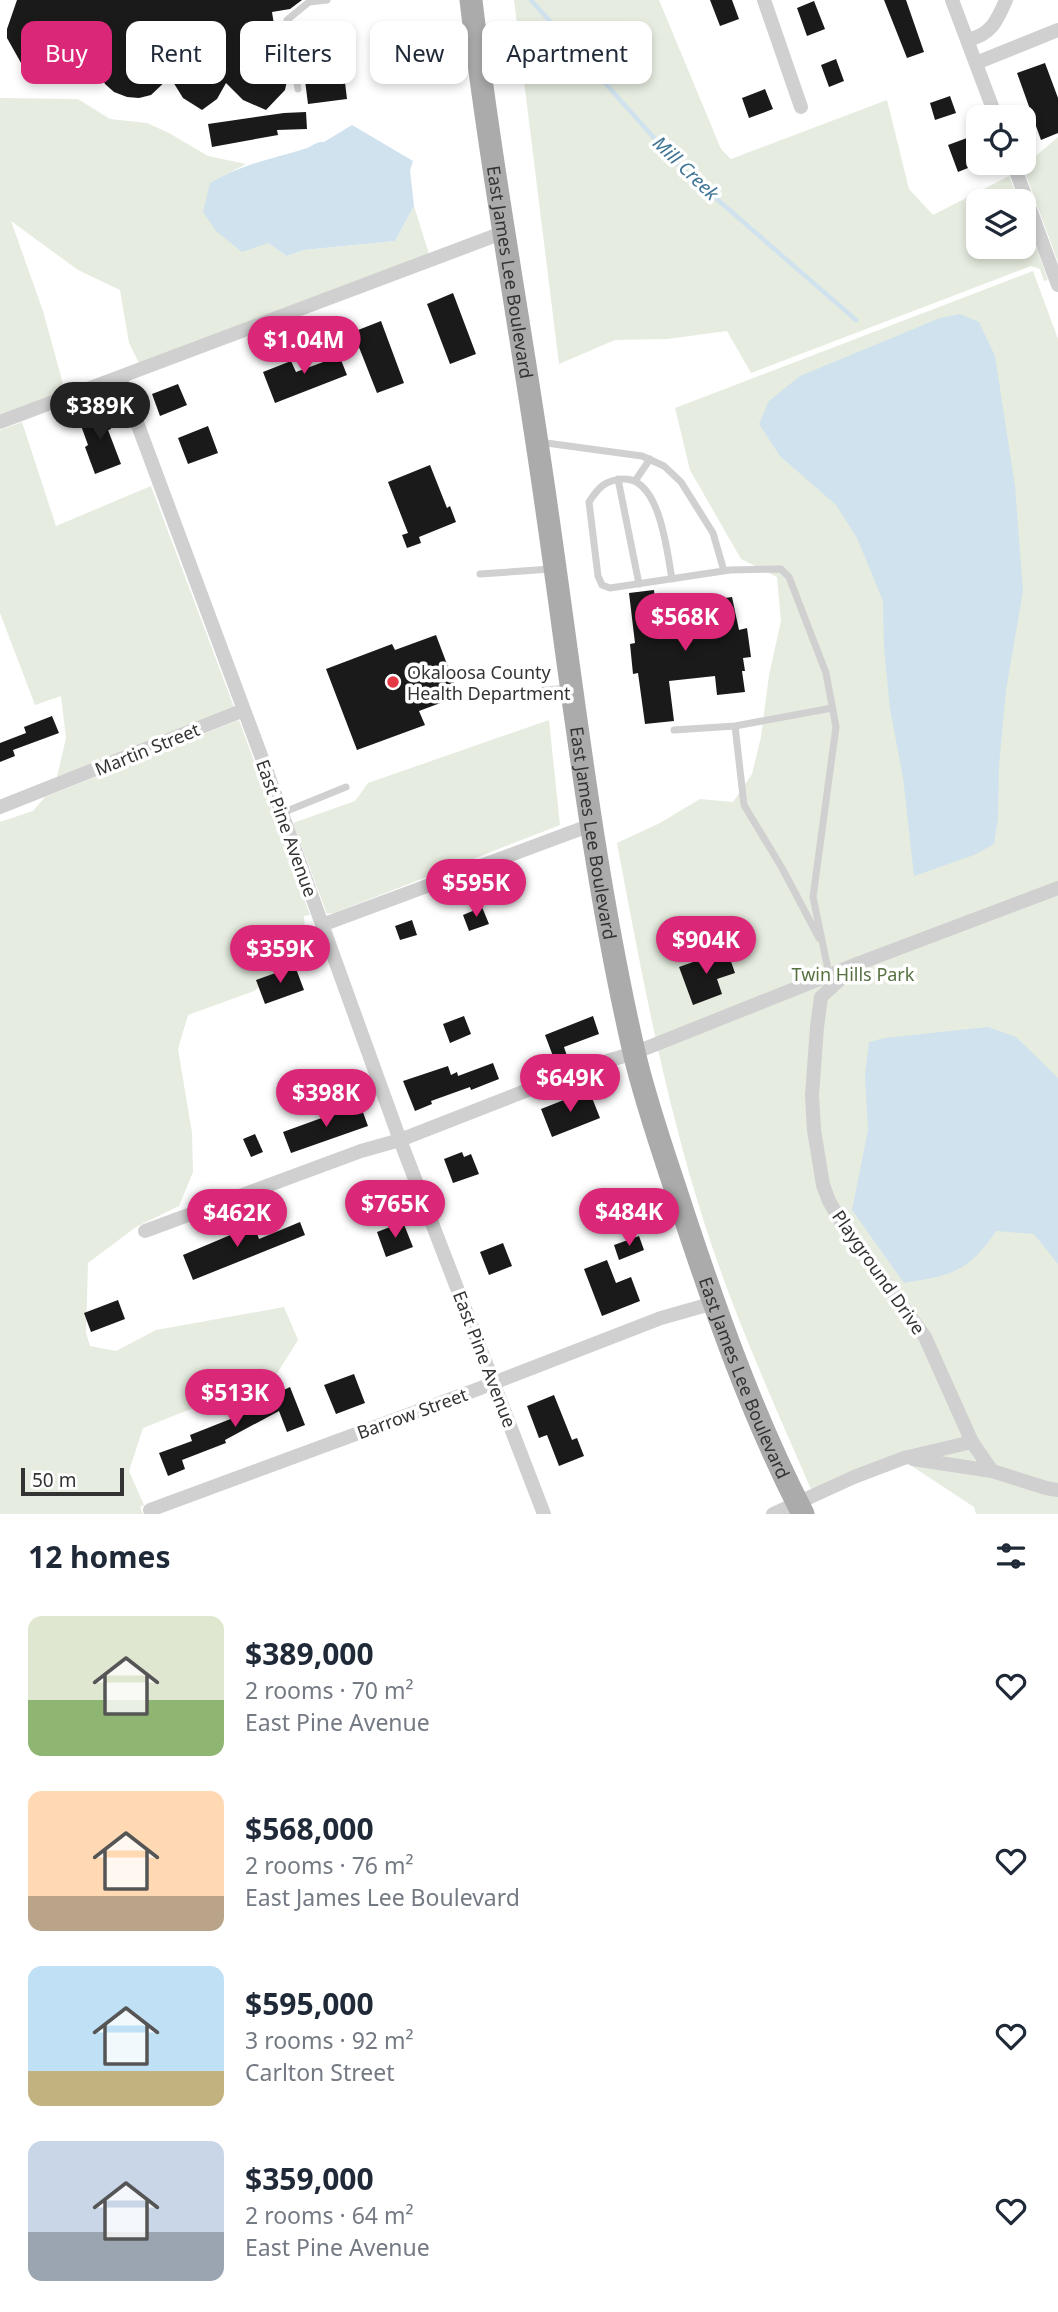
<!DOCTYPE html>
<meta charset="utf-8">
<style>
body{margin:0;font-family:"Noto Sans",sans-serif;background:#f6f6f7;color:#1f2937;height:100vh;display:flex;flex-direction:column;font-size:26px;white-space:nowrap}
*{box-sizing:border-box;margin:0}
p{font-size:23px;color:#747a83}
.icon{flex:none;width:38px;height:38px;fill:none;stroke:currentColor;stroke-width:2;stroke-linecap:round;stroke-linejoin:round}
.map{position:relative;height:1514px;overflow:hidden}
.panel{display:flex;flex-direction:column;background:#fff;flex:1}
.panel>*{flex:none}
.banner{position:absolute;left:21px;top:21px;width:700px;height:63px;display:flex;gap:14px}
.tools{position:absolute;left:966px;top:105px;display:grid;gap:14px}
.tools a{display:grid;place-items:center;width:70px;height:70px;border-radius:14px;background:#fff;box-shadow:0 4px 10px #0003;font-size:35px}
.scale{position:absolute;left:21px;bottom:18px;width:103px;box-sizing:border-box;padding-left:7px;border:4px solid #333;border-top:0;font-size:19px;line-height:24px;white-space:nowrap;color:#333;-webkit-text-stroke:5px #fff;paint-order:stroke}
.price{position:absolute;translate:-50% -60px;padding:0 16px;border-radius:24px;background:#db2777;color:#fff;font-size:23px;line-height:46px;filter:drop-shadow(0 2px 4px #0008)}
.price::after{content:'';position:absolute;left:50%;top:42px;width:21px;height:16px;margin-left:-10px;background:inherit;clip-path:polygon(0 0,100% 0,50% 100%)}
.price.on{background:#222;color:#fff}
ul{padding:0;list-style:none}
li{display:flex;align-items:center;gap:21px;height:175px;padding:0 28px}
li span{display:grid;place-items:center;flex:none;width:196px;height:140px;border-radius:14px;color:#555}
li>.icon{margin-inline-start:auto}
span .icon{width:84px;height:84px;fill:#fffc;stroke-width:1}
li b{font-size:30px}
h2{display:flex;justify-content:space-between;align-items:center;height:84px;padding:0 28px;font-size:30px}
.tag{padding:0 24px;border-radius:14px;background:#fff;box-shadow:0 4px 10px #0003;font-size:24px;line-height:63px}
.tag.on{background:#db2777;color:#fff}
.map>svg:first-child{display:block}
.green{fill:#e6ecdf}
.water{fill:#cfe2ee}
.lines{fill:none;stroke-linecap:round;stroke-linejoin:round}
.stream{stroke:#cfe2ee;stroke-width:4.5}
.building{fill:#1a1a1a}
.service{stroke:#d0d0d0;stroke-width:7}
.minor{stroke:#d0d0d0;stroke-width:14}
.primary{stroke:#ababab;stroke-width:23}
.poi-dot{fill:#e63946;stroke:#fff;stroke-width:2.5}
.labels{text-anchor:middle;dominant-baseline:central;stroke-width:7;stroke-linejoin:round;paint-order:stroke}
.street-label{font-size:18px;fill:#333;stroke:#fff}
.poi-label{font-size:18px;fill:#333;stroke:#fff;text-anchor:start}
.park-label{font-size:18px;fill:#56703f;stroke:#fff}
.water-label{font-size:19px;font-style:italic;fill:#3f7597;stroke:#fff}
</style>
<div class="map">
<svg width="1058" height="1514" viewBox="0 0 1058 1514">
<rect width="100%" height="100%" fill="#fff"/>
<!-- green -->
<path class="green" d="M514 0H659L721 149 731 159 887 100 909 189 933 215 1009 176 1019 201H978V247H1024V214L1048 280 1044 281 1040 269 1031 266 751 373 727 331 667 339 615 340 559 364Z
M0 98 78 99 110 119 147 123 169 133 208 156 246 164 210 183 268 243 287 256 304 250 395 241 414 206 429 254 139 363 129 343 120 290 78 270 11 221 43 311 65 391 0 415Z
M1058 137V262L1023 167Z
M1033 271 1058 339V1514H976L974 1507 907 1463 814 1496C775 1407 735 1318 705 1225 665 1101 641 971 617 843L660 823 700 799 733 802 752 774 761 737 769 675 781 621 777 577 741 559 690 470 675 408Z
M22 422 56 526 151 486 234 707 57 777 66 738 61 696 35 705 0 613V430Z
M239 720 310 915 304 916 307 950 254 991 188 1015 178 1049 192 1133 193 1172 179 1206 136 1227 88 1263 86 1333 90 1346 116 1351 156 1330 284 1307 298 1340 276 1375 143 1428 129 1471 144 1505 140 1507 143 1514H0V822L33 811 45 797Z
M549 720 560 825 334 913 327 914 293 823 355 801 368 783Z"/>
<!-- water -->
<path class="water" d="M352 125 413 161 410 170 414 206 395 241 304 250 287 256 268 243 242 252 216 231 203 212 210 183C242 164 269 160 304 149 312 147 316 141 324 142Z
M960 314 979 322 995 356 1015 486 1023 591 1006 690 999 765 998 818 994 844 974 855 914 876 903 777 890 709 884 647 883 601 857 538 836 505 780 456 759 424 769 401 800 376 940 318Z
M988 1027 1016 1037 1058 1078V1264L1034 1234 996 1231C968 1273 951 1275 904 1283L852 1210 868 1130 865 1075 869 1042 885 1038Z"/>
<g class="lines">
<!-- stream -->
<path class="stream" d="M531 0 680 167 856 320"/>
</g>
<!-- building -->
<path class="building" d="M17 0H302L290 9 272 12 275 31 240 36 278 55 289 71 285 90 266 110 243 100 226 83 217 99 202 110 183 98 170 77 151 95 139 98 127 97 114 92 105 84 94 62 59 80 25 70 7 38V29Z
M710 0H732L739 19 720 26Z
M884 0H906L924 52 907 58Z
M814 1 825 29 807 36 797 8Z
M327 22 334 75 344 74 347 99 308 104 298 25Z
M836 59 844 81 829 87 821 65Z
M1045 63 1058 98V133L1041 140 1017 73Z
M765 89 773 109 749 118 742 98Z
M950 96 956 113 935 120 930 103Z
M306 112 307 129 277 130 278 135 212 147 208 124 284 113Z
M967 138 978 164 958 172 948 145Z
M453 293 476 354 450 364 427 304Z
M381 321 404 383 377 393 353 332Z
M335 345 347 375 275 403 263 372 291 361 296 372 326 361 322 351Z
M178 384 187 405 160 416 152 394Z
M104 410 111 429 108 430 121 464 95 474 85 447 88 445 79 420Z
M208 426 218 453 188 464 178 438Z
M430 465 447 508 450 506 456 522 419 537 421 543 407 548 402 535 408 533 388 482Z
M654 590 658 628 707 622 704 601 732 597 739 630 747 628 751 657 743 658 745 671H742L745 692 717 695 715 676 669 681 674 721 645 724 638 673 633 674 630 644 635 643 629 593Z
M436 635 459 696 419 711 425 725 357 750 326 669 392 644 395 650Z
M52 716 59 733 13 750 15 756 0 762V743L26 733 24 727Z
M482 907 489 924 469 931 463 915Z
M412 920 417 935 400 940 395 926Z
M727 950 735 973 717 979 722 994 693 1005 679 967Z
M295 966 304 990 265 1004 256 980Z
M464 1016 471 1034 450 1043 443 1024Z
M593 1016 599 1034 564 1047 568 1059 556 1064 545 1035Z
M493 1063 499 1079 471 1090 470 1087 431 1101 432 1104 415 1111 403 1081 448 1066 451 1075 457 1072 458 1076Z
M589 1090 600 1118 552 1137 541 1109Z
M360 1104 368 1126 291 1153 283 1132Z
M255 1134 263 1152 251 1157 243 1139Z
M462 1152 464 1157 471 1154 479 1174 453 1183 444 1159Z
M300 1222 305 1235 193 1280 183 1255 254 1225 259 1239Z
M403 1222 413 1247 386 1257 377 1232Z
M639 1236 644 1250 619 1260 614 1245Z
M503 1243 512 1266 489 1275 480 1252Z
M607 1260 616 1283 631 1277 640 1301 602 1316 584 1269Z
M118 1300 125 1319 91 1332 84 1313Z
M354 1374 365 1403 336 1414 324 1385Z
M290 1387 305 1425 287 1432 279 1411 225 1440 226 1443 182 1460 185 1469 168 1476 159 1453 192 1441 190 1435 233 1418 232 1415Z
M554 1395 572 1440 577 1438 584 1456 559 1466 547 1435 539 1438 527 1406Z"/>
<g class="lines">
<!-- service -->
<path class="service" d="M298 89 287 20 309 2 327 0
M539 442 642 456 664 466 681 482 713 533 724 571
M618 479 639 584
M635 481 650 459
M480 574 551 569
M672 579C667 552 660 477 623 479 605 480 598 488 589 502L598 576 602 585 610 588 730 570 781 569 789 577 826 673 836 727 813 897 829 974
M494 694 570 688
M735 726 744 805 782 868 819 938
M674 730 735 726 832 708
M282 813 346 787"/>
<!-- minor -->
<path class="minor" d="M764 0 801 107
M952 0 996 117
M967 40C991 35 997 21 1006 0
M976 63 1058 30
M1013 163 1058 285
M120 377 263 761 400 1140 544 1514
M0 422 502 233
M0 807 244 710
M322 925 591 825
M850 970 821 997 817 1027 812 1095 814 1130 823 1185 829 1201 846 1230 925 1337 972 1442 992 1471 1046 1488 1058 1490
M145 1231 361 1151 400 1140 584 1068 634 1053 857 964 1058 888
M913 1459 992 1471
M150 1510 478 1389 661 1318 714 1303
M773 1514 854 1477 904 1458 972 1442"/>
<!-- primary -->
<path class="primary" id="s1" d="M471 0C491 171 523 340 547 511 573 691 593 874 634 1052 646 1104 665 1157 682 1209 716 1312 753 1417 803 1514"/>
</g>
<!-- markers -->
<circle class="poi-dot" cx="393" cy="682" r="7"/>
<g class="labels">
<!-- street labels -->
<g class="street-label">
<text stroke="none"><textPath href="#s1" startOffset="275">East James Lee Boulevard</textPath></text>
<text transform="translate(147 749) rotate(-22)">Martin Street</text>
<text transform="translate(287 828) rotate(70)">East Pine Avenue</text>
<text stroke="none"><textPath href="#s1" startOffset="842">East James Lee Boulevard</textPath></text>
<text transform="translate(879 1272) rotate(55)">Playground Drive</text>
<text transform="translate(485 1359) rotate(69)">East Pine Avenue</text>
<text stroke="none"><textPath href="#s1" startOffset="1409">East James Lee Boulevard</textPath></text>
<text transform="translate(412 1413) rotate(-20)">Barrow Street</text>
</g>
<!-- poi labels -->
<g class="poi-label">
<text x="407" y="672">Okaloosa County<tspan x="407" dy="21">Health Department</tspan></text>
</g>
<!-- park labels -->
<g class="park-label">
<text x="853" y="974">Twin Hills Park</text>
</g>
<!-- water labels -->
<g class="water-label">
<text transform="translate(686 168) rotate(44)">Mill Creek</text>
</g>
</g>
</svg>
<div class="tools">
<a><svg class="icon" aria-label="locate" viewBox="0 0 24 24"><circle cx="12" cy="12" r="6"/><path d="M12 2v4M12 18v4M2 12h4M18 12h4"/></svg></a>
<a><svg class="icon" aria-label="layers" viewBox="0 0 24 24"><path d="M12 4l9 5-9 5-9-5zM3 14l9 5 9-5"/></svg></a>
</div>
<div class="scale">50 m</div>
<b class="price" style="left:304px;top:376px">$1.04M</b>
<b class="price on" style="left:100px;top:442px">$389K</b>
<b class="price" style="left:685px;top:653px">$568K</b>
<b class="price" style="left:476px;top:919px">$595K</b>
<b class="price" style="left:706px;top:976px">$904K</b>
<b class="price" style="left:280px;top:985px">$359K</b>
<b class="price" style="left:570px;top:1114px">$649K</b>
<b class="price" style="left:326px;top:1129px">$398K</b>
<b class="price" style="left:395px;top:1240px">$765K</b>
<b class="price" style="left:629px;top:1248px">$484K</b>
<b class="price" style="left:237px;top:1249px">$462K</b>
<b class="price" style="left:235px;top:1429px">$513K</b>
<div class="banner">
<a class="tag on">Buy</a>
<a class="tag">Rent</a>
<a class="tag">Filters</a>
<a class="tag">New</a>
<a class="tag">Apartment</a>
</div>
</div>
<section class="panel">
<h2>12 homes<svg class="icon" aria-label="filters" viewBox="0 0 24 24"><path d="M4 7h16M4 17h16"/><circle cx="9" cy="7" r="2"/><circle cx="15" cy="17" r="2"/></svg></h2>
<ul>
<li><span style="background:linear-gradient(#dfe7d0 60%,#8fb573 0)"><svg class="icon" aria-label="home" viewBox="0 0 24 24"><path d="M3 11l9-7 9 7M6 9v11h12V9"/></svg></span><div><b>$389,000</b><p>2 rooms · 70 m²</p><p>East Pine Avenue</p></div><svg class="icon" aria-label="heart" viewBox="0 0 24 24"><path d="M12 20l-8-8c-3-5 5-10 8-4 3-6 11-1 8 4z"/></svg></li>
<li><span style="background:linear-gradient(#ffd9b3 75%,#b9a48a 0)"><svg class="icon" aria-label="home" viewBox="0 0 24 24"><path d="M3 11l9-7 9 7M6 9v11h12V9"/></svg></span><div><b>$568,000</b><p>2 rooms · 76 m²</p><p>East James Lee Boulevard</p></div><svg class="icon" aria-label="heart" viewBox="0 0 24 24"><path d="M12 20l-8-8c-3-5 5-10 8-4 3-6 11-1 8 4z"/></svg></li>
<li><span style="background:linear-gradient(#bfe0f5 75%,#c2b280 0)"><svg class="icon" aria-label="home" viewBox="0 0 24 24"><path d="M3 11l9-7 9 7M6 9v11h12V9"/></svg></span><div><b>$595,000</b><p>3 rooms · 92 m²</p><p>Carlton Street</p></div><svg class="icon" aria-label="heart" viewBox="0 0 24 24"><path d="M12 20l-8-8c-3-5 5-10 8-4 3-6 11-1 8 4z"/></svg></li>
<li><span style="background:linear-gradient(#c9d6e8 65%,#9aa5b1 0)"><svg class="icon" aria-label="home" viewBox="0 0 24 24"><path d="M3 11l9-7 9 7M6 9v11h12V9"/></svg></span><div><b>$359,000</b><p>2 rooms · 64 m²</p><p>East Pine Avenue</p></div><svg class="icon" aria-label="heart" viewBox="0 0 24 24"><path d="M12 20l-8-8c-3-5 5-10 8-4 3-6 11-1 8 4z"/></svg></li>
</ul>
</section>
